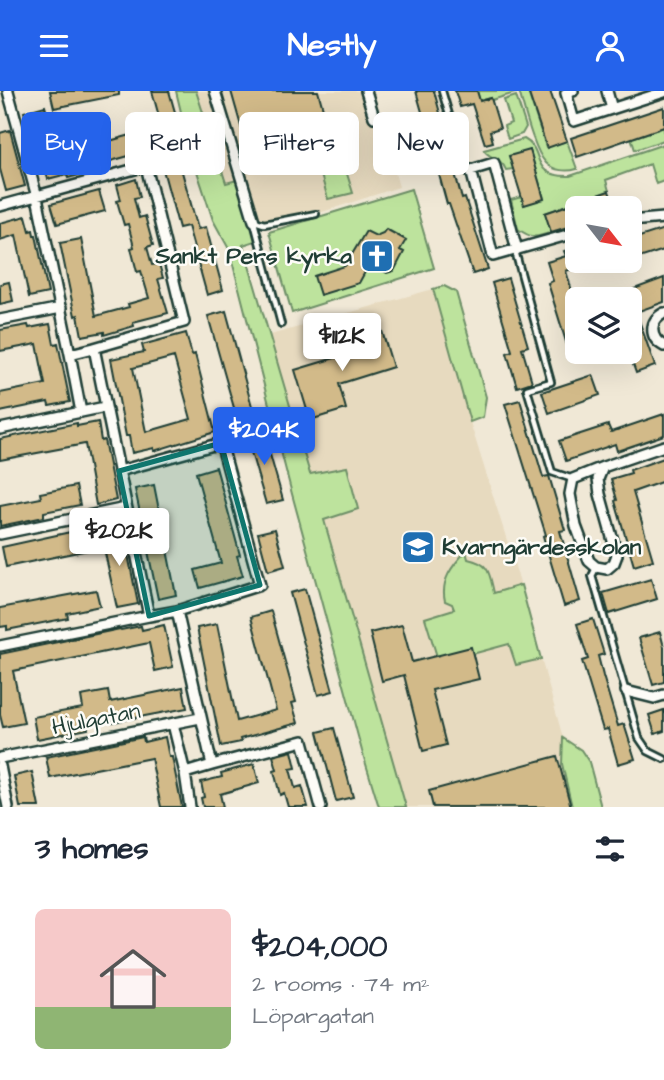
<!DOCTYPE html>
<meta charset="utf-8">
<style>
body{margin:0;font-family:"Architects Daughter",sans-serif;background:#f6f6f7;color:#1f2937;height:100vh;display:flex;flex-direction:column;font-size:26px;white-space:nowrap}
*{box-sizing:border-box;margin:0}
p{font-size:23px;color:#747a83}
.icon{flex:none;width:38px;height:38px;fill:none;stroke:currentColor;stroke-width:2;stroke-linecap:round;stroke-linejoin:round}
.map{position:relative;height:716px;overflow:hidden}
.panel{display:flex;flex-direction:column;background:#fff;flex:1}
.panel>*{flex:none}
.guide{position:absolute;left:21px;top:21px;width:623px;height:63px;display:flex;gap:14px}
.needle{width:46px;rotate:121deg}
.controls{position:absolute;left:565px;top:105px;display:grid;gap:14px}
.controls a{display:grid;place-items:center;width:77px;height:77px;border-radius:10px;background:#fff;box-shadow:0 7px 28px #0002;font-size:35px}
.price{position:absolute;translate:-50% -60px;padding:0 16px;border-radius:7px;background:#fff;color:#222;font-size:23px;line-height:46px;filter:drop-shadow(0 2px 4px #0008)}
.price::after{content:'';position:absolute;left:50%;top:42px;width:21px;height:16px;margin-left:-10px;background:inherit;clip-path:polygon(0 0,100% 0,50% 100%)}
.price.active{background:#2563eb;color:#fff}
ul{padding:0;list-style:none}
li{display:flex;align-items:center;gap:21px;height:175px;padding:0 35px}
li+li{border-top:2px solid #e0e1e3}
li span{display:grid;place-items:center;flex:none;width:196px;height:140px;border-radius:10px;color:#555}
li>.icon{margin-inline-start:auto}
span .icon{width:84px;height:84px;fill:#fffc;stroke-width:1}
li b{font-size:30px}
h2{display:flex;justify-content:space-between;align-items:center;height:84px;padding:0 35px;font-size:30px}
.tag{padding:0 24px;border-radius:10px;background:#fff;box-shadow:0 7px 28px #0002;font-size:24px;line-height:63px}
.tag.active{background:#2563eb;color:#fff}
header{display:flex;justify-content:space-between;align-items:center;height:91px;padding:0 35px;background:#2563eb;color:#fff;font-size:32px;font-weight:700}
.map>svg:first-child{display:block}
.built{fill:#e7dabf}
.green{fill:#bde39d;stroke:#6e9068;stroke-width:2}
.building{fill:#d2ba89;stroke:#1f3d34;stroke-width:2;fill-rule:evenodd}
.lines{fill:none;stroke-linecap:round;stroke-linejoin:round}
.service-casing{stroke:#1f3d34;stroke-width:10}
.minor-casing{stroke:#1f3d34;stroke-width:14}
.service{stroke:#fdfcf7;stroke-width:4.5}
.minor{stroke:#fdfcf7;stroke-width:9}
.marked{fill:#0f766e;fill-opacity:0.2;stroke:#0f766e;stroke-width:5;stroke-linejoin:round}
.labels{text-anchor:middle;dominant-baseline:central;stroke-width:5;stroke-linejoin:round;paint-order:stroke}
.poi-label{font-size:23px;font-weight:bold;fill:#1f3d34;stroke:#fdfcf7;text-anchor:end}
.street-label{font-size:23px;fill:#1f3d34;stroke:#fdfcf7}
</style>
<header><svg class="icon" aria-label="menu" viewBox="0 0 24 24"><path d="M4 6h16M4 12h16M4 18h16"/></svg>Nestly<svg class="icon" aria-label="person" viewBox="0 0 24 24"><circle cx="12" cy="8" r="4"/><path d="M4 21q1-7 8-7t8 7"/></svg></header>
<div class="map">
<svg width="664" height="716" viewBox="0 0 664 716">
<rect width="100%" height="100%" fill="#f0e8d6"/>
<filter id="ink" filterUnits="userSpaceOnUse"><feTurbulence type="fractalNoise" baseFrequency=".0143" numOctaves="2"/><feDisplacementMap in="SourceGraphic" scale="14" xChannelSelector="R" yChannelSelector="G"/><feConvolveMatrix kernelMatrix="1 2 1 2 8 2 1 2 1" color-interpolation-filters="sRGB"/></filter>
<g filter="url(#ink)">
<!-- built -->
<path class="built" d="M195 0H366L374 26 382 35 399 96 316 123 264 133 236 151Z
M433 198 470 331 519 488 563 647 562 673 572 716H399L267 245Z"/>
<!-- green -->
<path class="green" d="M176 0H196L226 92 241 88 258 149 243 154 310 383 347 376 358 418 324 429 406 716H379L362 660 292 403 229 158 213 129 190 59Z
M477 0H514L515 2 492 9 491 7 480 10Z
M519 0H533V2L529 4 546 56 567 50 577 78C567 81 554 80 546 72 534 60 524 17 519 0Z
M516 5 526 36 522 43 508 48 504 35 511 32 504 9Z
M628 28 635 46 664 36V49L635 59 626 30Z
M524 48C546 59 528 86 570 85L664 53V90L656 93 650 73 606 89 609 100 545 122 552 141C536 147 532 148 518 138L511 109 521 106 524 114 544 107 530 60 513 78 506 79C502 67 489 68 484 59Z
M343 70 353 102 328 108 319 77Z
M411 98 434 177 292 222 269 141Z
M444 195 456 201 486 306 483 326 470 331 433 198Z
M466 460 468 468C490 473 489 481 494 502L521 494 541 568 516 574 509 553 439 572 425 527 454 518 452 513 445 510C440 489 453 474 466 460Z
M563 647 581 659 589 671 601 716H572L562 673Z"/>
<!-- building -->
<path class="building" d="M50 0H119V4L54 17Z
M152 0H169L182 46 166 51Z
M231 0H318L332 50 252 74Z
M416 0H434L450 59 434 63Z
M455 0H477L480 10 491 7 500 37 490 40 493 51 485 53 472 13 460 16Z
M533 0H550L567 50 547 57 529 3 533 2Z
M45 15 59 64 62 63 63 67 96 58 95 54 138 42 143 61 100 73 101 78 68 87 67 83 48 88 42 68 38 69 24 21Z
M664 16V36L577 66 571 47Z
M10 39 25 95 6 100 0 78V42Z
M530 59 544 108 524 114 509 65Z
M179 70 198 138 206 136 223 199 207 204 188 135 179 137 162 75Z
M453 75 462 108 465 107 488 178 473 183 449 113H447L438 80Z
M136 88 140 106 134 107 139 127 145 125 153 154 147 156 152 174 159 173 163 187 158 188 168 222 133 231 134 235 104 244V241L82 245 78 224 75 225 60 152 81 148 96 225 129 216 128 213 149 207 141 180 137 181 131 157 134 156 128 133 124 134 117 110 121 109 117 94Z
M99 100 105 120 57 133 51 113Z
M609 100 615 117H578V133L551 141 545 122Z
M26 125 30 140 33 139 34 144H36L48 202 29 206 16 144 0 149V132Z
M386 138 406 149 400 159 404 161 394 180 387 182 370 172 359 192 320 204 314 185 345 175 366 140 376 145 383 142Z
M664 138V159L630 170V149Z
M578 155V176L566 180 578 220V251L567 254 548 192 553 190 547 171 566 165 564 160Z
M508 187 528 255 522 257 532 291 517 296 507 262 512 260 492 192Z
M664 187V211L636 221 655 275 636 282 630 265V205L636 203 634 198Z
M9 191 13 210 0 213V193Z
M226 220 253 319 236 324 208 225Z
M50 233 54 253 58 252 70 311 49 315 48 311 0 321V302L45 293 37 253 0 260V239L28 234 29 237Z
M382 240 393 276 339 293 346 318 310 329 295 279 338 266 335 254Z
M186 242 192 264 195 263 215 341 154 360V357L132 362 129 345H126L111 268 144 261 142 254ZM174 266 191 328 146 341 133 277Z
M593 284 600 304 549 322 542 301Z
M520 309 543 386 549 385 565 439 560 440 580 510 564 515 543 445 546 444 505 313Z
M664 323V344L617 360 615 353 566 370 559 350 608 334 611 341Z
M98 331 101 350 104 349 116 409 96 414 85 353 0 369V348L77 332V335Z
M263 339 283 409 266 413 246 344Z
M664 367V390L633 401 653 469 634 475 615 410 617 409 611 388 631 382 630 379Z
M216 376 240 464 237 465 243 485 200 497 195 479 221 472 196 382Z
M154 394 176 504 158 508 135 398Z
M76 395 80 414 44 421V426L0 435V415L41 407 40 402Z
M118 435 122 455 126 454 138 513 117 517 100 439Z
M84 438 88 459 6 476 2 456Z
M275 438 285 475 268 480 258 442Z
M651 488 657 508 609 523 603 502Z
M305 498 333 600 318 604 290 502Z
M96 499 100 515 67 522 68 527 7 539V535L0 536V517Z
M271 520 296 611 292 612 298 632 240 648 241 651 221 655 197 537 217 533 237 630 276 619 251 526Z
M593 528 604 563 598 565 603 585 618 635 624 633 635 668 618 673 608 638 603 639 582 570 588 568 577 533Z
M164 534 173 576 155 580 149 552 13 580 24 632 3 636 0 624V563L120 538 121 539 141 535 142 539Z
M402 534 412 571 471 556 479 588 432 599 446 654 423 660 404 584 382 590 370 542Z
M660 541 664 556V591L653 594 639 547Z
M183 596 187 617 113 631 112 624 86 629 88 638 37 648 33 626 83 617 81 605 108 600 110 611Z
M664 619V640L655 643 649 624Z
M334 637 353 706 336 710 318 641Z
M143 646 144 651 165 646 169 666H172L182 716H161L151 667 50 687 46 666Z
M292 660 296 677 290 678 295 697 302 695 308 716H288L284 702 280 704 274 680 277 679 273 665Z
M557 665 571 716H433L429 700Z
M254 673 259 692 220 703 223 716H203L201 707 204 706 201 691 222 686 221 682Z
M32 681 39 716H20L14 685Z"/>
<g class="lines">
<!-- service casing -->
<g class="service-casing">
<path id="service" d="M442 0 463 71 470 78
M255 130 264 133 316 123
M254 131 281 233
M515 160 551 291 527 298 552 381 573 388
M596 477 592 485 639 647 648 660 664 668"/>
</g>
<!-- minor casing -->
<g class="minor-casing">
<path id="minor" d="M8 0 37 106 70 263 94 257 149 525 177 520 212 674 185 682 190 716
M215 0 254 130
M366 0 374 26
M573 0 566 2 574 30 664 1
M607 0 612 18
M0 115 146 75 184 231 94 257
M630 130 664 127
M517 159 494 72 471 79 493 165 578 141
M664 222C649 230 649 247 664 255
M0 229 61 217
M70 263 81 321
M0 338 105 316
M603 376 598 388 600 403 617 464 614 472 607 478 596 476 589 470 576 435 570 403 573 388 603 376 664 355
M119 380 221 352 260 494 177 520
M0 443 126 417
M0 555 149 525
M626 600 654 607 664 604
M173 633 185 682
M0 667 200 627
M212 674 303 650 321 716
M0 675 8 716"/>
</g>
<!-- service -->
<use href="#service" class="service"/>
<!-- minor -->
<use href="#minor" class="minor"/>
</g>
</g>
<!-- marked area -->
<path class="marked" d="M221 352 260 494 149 525 119 380Z"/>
<!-- icons -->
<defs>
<g id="church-square" transform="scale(1.75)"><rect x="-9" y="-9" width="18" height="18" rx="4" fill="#1f6fb2" stroke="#fdfcf7"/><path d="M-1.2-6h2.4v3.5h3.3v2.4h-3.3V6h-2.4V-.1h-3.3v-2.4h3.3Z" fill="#fff"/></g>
<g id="school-square" transform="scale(1.75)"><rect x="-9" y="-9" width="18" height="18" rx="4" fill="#1f6fb2" stroke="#fdfcf7"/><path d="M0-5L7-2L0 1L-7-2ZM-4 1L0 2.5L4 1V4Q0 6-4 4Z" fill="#fff"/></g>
</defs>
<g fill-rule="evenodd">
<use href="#church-square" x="377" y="165"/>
<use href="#school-square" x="418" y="456"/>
</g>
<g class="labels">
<!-- poi labels -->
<g class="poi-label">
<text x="352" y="165">Sankt Pers kyrka</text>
<text x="442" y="456" text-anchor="start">Kvarngärdesskolan</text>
</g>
<!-- street labels -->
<g class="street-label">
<text transform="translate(96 628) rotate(-11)">Hjulgatan</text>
</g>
</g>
</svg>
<div class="controls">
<a><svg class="needle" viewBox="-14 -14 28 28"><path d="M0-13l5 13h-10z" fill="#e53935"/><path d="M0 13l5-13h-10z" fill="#747a83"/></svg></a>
<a><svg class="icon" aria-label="layers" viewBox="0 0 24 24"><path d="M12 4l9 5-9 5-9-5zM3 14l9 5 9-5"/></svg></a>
</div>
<b class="price" style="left:342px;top:282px">$112K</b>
<b class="price active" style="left:264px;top:376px">$204K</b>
<b class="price" style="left:119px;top:477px">$202K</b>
<div class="guide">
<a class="tag active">Buy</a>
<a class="tag">Rent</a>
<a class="tag">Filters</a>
<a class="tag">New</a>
</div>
</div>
<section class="panel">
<h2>3 homes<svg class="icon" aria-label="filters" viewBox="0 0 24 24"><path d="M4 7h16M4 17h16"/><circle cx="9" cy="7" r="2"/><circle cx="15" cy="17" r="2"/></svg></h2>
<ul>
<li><span style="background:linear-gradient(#f6c9c9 70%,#8fb573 0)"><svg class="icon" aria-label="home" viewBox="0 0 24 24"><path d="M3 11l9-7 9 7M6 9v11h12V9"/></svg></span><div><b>$204,000</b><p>2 rooms · 74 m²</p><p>Löpargatan</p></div></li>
</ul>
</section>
